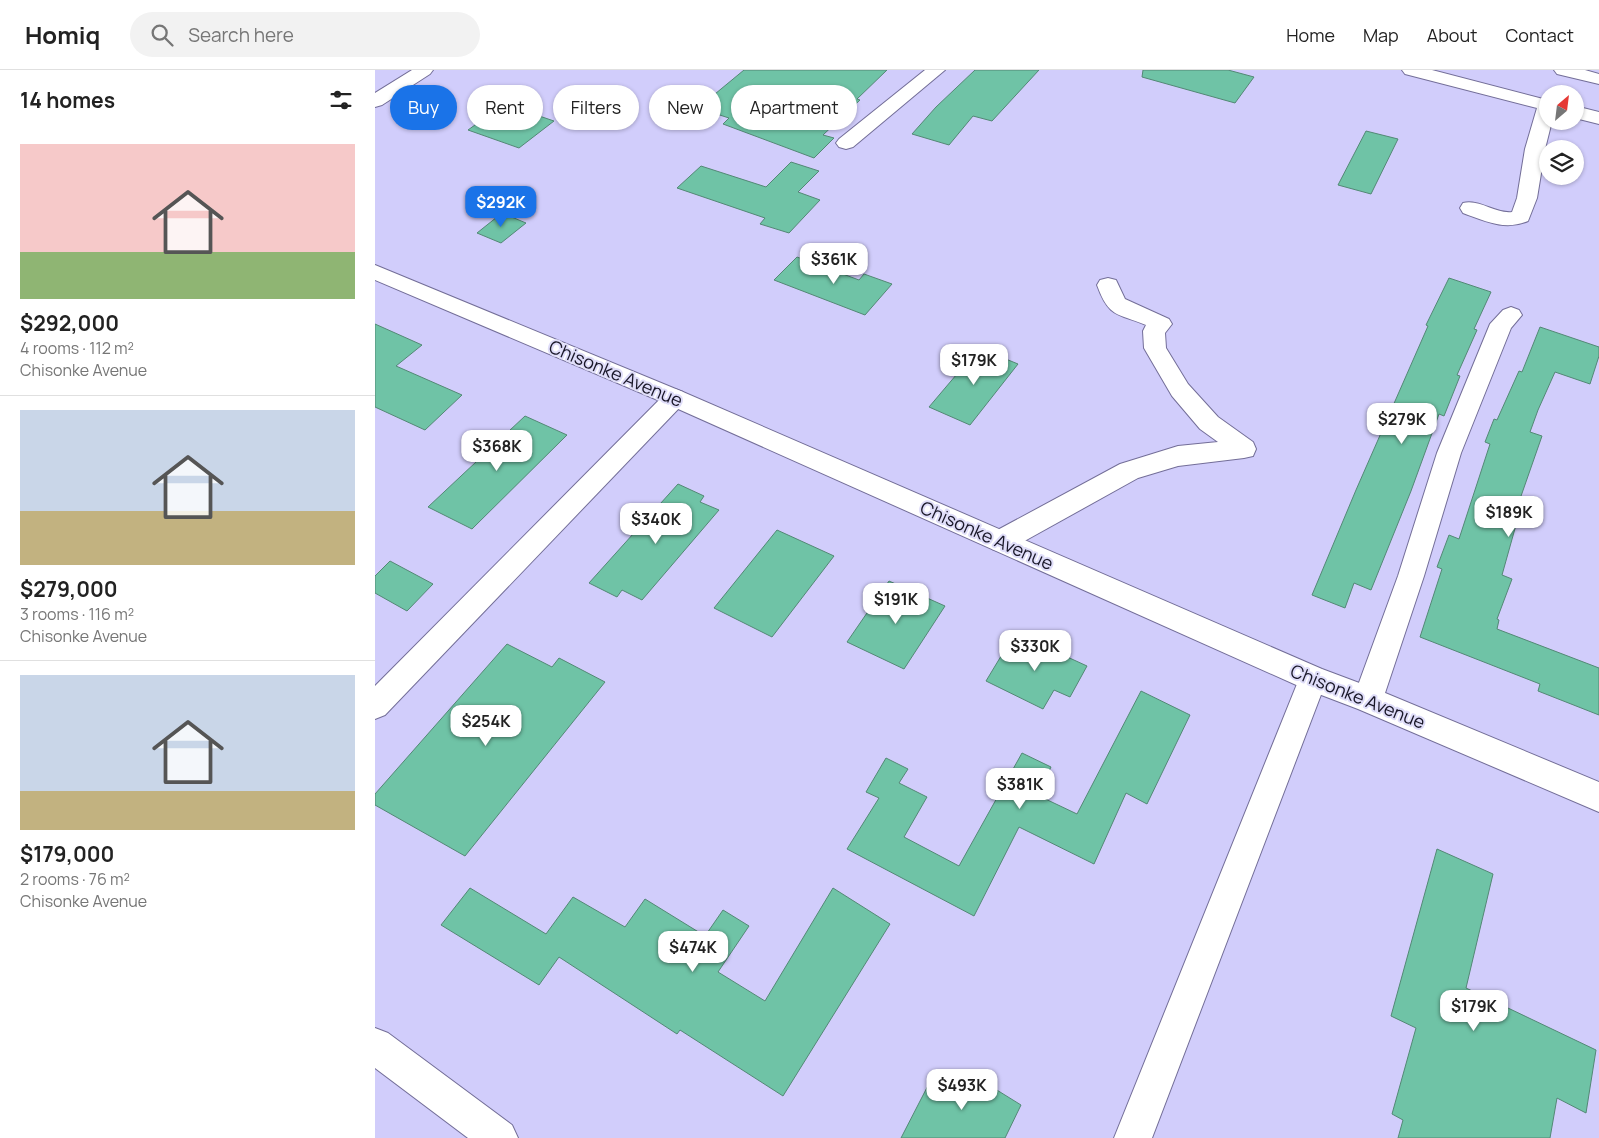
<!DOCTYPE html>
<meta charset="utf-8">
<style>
body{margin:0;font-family:Manrope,sans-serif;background:#f2f2f2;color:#222;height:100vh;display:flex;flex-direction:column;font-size:19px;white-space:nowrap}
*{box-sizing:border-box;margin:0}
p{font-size:16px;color:#767676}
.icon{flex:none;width:28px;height:28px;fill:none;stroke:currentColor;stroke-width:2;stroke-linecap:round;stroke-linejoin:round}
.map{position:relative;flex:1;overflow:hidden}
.drawer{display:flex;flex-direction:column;background:#fff;width:375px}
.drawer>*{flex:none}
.hud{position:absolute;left:15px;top:15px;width:475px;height:45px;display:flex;gap:10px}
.needle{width:32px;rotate:28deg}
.fabs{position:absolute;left:1164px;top:15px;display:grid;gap:10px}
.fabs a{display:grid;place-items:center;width:45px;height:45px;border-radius:50%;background:#fff;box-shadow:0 1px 4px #0004;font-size:25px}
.price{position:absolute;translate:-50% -42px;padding:0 11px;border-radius:10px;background:#fff;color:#222;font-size:16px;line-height:32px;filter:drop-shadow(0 1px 2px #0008)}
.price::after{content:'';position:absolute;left:50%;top:30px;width:15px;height:11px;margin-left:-8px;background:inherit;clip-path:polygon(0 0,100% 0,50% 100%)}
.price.current{background:#1a73e8;color:#fff}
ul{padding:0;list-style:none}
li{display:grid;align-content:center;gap:10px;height:265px;padding:0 20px}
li+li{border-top:1px solid #e0e0e0}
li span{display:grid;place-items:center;height:155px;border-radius:0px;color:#555}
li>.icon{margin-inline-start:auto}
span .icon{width:90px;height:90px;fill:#fffc;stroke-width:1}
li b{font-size:21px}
h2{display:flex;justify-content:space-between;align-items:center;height:60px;padding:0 20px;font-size:21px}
.pill{padding:0 18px;border-radius:22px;background:#fff;box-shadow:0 1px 4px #0004;font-size:18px;line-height:45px}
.pill.current{background:#1a73e8;color:#fff}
header{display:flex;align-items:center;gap:30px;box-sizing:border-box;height:70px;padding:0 25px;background:#fff;border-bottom:1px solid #e0e0e0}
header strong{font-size:24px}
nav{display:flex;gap:28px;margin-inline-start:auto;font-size:18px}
.search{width:350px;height:45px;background:#f2f2f2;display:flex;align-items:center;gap:12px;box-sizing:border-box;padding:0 18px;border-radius:28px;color:#767676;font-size:19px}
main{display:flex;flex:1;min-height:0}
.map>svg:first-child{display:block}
.building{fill:#6fc3a6;stroke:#538875}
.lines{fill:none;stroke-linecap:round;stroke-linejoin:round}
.minor-casing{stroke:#736e98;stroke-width:2}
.tertiary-casing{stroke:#736e98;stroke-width:2}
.minor{fill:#fff;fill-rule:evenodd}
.tertiary{fill:#fff;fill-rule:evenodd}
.labels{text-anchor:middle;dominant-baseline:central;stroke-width:4;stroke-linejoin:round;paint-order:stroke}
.street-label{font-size:18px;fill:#191728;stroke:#dfddf9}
</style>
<header>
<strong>Homiq</strong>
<div class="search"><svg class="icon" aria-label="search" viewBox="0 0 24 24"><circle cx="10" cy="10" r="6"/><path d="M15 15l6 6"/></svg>Search here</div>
<nav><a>Home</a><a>Map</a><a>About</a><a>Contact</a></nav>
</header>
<main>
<section class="drawer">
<h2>14 homes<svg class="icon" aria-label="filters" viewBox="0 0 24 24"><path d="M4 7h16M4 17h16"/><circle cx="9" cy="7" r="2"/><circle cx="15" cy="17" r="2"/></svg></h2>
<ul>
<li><span style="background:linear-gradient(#f6c9c9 70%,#8fb573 0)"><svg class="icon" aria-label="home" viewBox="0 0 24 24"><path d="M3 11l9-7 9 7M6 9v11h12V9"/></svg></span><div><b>$292,000</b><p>4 rooms · 112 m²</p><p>Chisonke Avenue</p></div></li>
<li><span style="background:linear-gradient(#c9d6e8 65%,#c2b280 0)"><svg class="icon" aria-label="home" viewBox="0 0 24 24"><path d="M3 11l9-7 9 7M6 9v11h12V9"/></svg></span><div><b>$279,000</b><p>3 rooms · 116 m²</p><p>Chisonke Avenue</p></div></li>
<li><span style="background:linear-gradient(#c9d6e8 75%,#c2b280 0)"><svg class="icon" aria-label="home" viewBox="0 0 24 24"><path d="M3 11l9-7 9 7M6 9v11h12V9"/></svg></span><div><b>$179,000</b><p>2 rooms · 76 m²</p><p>Chisonke Avenue</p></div></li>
</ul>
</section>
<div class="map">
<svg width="1224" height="1068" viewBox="0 0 1224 1068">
<rect width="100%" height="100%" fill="#d1cdfb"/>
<!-- building -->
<path class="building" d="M369 0H512L482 29 485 30 448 65 459 68 439 88 348 54 354 48 323 38Z
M600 0H664L617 51 598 46 574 75 537 64 561 37Z
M768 0H853L879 7 860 33 767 7Z
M129 34 179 51 144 78 93 60Z
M991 61 1023 69 996 124 963 115Z
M416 92 444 101 423 122 445 130 414 163 385 154 390 148 302 118 326 96 391 117Z
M127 143 151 153 126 173 102 163Z
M422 187 484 210 489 204 517 214 490 245 399 210Z
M1074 208 1116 222 1099 259 1102 260 1082 305 1085 306 1069 346 1064 344 1036 421 996 520 979 513 970 538 937 525 981 420 1053 256 1051 255Z
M0 254 47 275 21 296 87 325 50 360 0 337Z
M1165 257 1224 277V286L1215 314 1180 302 1163 340 1155 362 1167 366 1145 429 1148 430 1127 505 1137 509 1122 549 1124 550 1122 559 1224 598V645L1163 621 1165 614 1045 567 1067 499 1062 497 1074 465 1084 469 1115 374 1110 372 1119 349 1122 350 1144 301 1147 302Z
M604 278 643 294 595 355 554 337Z
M150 346 192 365 97 459 53 437Z
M303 414 329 426 325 432 344 440 267 530 247 520 242 527 214 513Z
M402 460 459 486 397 567 339 538Z
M15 491 58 514 32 541 0 523V506Z
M514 511 570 536 529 599 472 572Z
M640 563 712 596 695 627 679 620 668 639 611 611Z
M132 574 177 597 184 588 230 612 90 786 0 735V724Z
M766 621 815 645 772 734 751 723 719 794 644 757 599 846 472 779 504 728 491 722 511 688 533 699 524 713 552 727 529 767 584 796 647 683 676 697 662 725 702 744Z
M1062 779 1118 804 1091 918 1221 980 1211 1043 1182 1028 1175 1068H1023L1028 1050 1017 1044 1041 958 1016 946Z
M95 818 171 864 198 827 250 857 270 829 330 866 348 840 374 856 343 902 390 931 458 818 515 854 408 1026 305 960 302 964 184 887 164 915 66 855Z
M561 1000 590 1018 596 1004 646 1035 630 1068H526Z"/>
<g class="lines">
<!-- minor casing -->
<g class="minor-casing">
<path id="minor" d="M37 0H58L55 4 7 35 0 37V23Z
M550 0H570L478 77 471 79 464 77 461 73 464 69Z
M1027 0H1057L1172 30V51H1177L1170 79 1162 128 1153 151C1130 161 1110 151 1088 143L1085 138 1088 133C1105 129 1120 144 1137 142L1142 128 1150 79 1162 38 1030 4Z
M1179 0H1210L1224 4V14L1182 4Z
M1200 36 1224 42V54L1200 48Z
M733 208 741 210 750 229 794 249 797 254 790 263 791 278 813 314 843 347 878 372 881 379 878 386 869 388 803 396 763 408 635 479 626 482 617 479 613 471 617 463 745 394 803 376 843 372 825 359 797 326 769 278 768 261 771 255C742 243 734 248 722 215L725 210Z
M1136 237 1144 240 1147 245 1136 258 1086 383 1049 506 1008 629 1003 638 993 642 983 638 978 629 1023 506 1062 383 1115 254 1128 240Z
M300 319 308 322 312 328 308 334 10 645 0 649V616L292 322Z
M938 596 948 600 952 609 777 1068H739L924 609 928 600Z
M0 958 13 963 137 1055 143 1068H93L0 998Z"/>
</g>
<!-- tertiary casing -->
<g class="tertiary-casing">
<path id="tertiary" d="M0 195 308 322 947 599 1003 620 1224 712V742L983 639 928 618 292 334 0 210Z"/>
</g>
<!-- minor -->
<use href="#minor" class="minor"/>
<!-- tertiary -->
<use href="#tertiary" class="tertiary"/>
</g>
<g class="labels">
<!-- street labels -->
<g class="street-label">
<text transform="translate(241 303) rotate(23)">Chisonke Avenue</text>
<text transform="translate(612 465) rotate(24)">Chisonke Avenue</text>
<text transform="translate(983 626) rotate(22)">Chisonke Avenue</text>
</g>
</g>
</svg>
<div class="fabs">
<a><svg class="needle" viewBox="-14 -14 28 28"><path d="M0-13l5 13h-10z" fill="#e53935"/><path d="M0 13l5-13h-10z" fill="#767676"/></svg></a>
<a><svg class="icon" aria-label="layers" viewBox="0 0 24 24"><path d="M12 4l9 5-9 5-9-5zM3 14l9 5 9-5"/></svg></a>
</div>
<b class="price current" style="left:126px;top:158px">$292K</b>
<b class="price" style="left:459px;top:215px">$361K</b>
<b class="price" style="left:599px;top:316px">$179K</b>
<b class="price" style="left:1027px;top:375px">$279K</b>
<b class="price" style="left:122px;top:402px">$368K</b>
<b class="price" style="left:1134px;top:468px">$189K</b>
<b class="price" style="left:281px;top:475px">$340K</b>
<b class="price" style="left:521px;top:555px">$191K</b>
<b class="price" style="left:660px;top:602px">$330K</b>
<b class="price" style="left:111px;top:677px">$254K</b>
<b class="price" style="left:645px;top:740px">$381K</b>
<b class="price" style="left:318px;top:903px">$474K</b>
<b class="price" style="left:1099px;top:962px">$179K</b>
<b class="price" style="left:587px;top:1041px">$493K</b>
<div class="hud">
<a class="pill current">Buy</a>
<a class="pill">Rent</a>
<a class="pill">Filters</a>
<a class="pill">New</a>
<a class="pill">Apartment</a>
</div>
</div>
</main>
